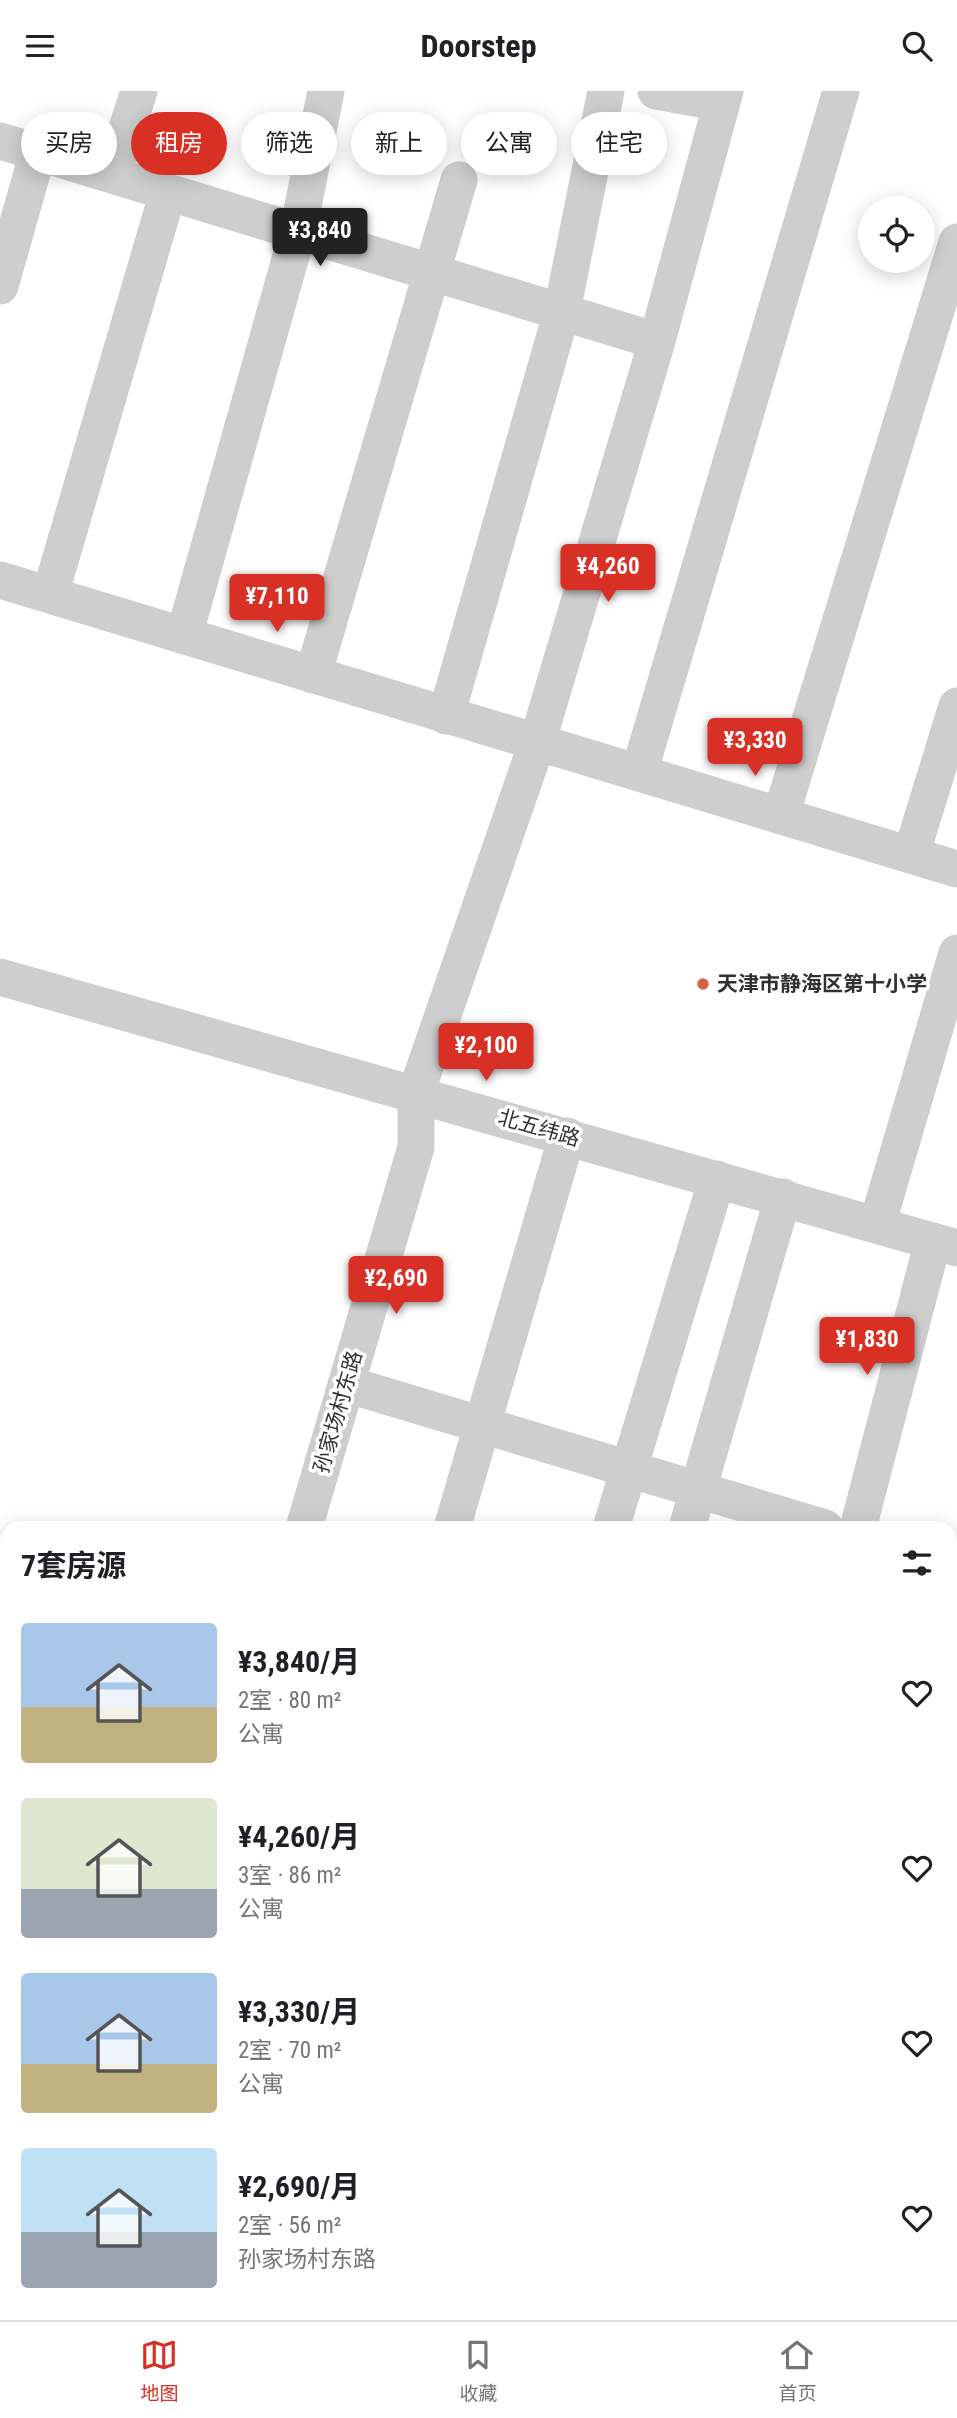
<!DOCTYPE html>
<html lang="zh">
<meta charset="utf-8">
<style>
body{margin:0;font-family:"Roboto Condensed","Noto Sans SC",sans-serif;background:#f6f6f6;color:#202124;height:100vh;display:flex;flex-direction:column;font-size:26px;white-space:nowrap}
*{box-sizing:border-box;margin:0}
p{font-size:23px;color:#757577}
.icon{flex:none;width:38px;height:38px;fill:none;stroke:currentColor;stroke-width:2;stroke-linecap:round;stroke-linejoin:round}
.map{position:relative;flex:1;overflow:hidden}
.drawer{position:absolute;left:0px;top:1430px;width:957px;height:800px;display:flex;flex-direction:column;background:#fff;border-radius:21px 21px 0 0;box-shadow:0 4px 18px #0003}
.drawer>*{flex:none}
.guide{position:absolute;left:21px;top:21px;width:915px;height:63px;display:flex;gap:14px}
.controls{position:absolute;left:858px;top:105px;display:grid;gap:14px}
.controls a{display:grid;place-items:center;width:77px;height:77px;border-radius:50%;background:#fff;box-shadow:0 4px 18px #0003;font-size:35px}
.price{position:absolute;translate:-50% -60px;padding:0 16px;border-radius:7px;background:#d93025;color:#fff;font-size:23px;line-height:46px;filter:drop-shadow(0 2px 4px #0008)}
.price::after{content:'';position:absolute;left:50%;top:42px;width:21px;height:16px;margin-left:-10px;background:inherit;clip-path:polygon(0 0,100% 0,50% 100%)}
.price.active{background:#222;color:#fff}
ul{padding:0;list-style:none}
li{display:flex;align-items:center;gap:21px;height:175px;padding:0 21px}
li span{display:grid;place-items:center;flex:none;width:196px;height:140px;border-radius:7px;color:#555}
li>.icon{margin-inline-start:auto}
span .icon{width:84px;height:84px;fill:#fffc;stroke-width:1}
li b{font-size:30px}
h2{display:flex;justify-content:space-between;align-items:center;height:84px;padding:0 21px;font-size:30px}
.chip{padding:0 24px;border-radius:32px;background:#fff;box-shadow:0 4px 18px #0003;font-size:24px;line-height:63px}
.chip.active{background:#d93025;color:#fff}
header{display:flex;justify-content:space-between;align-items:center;height:91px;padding:0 21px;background:#fff;font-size:32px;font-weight:700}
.tabs{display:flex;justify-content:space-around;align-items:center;height:98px;border-top:2px solid #e0e0e0;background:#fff;font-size:19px;color:#757577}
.tabs a{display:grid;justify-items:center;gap:4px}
.tabs .active{color:#d93025}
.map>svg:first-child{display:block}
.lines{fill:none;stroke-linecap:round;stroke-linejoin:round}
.minor{stroke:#cecece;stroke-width:37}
.poi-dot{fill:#d56445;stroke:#fff;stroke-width:2.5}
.labels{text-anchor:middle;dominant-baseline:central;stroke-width:7;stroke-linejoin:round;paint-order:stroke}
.poi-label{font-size:21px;font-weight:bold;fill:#313131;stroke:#fff;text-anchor:start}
.street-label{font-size:21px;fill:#313131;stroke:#fff}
</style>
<header><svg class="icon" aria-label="menu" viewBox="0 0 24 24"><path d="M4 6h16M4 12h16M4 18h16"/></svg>Doorstep<svg class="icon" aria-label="search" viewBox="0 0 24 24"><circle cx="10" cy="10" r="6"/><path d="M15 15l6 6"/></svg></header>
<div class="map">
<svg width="957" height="2229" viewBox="0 0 957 2229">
<rect width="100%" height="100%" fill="#fff"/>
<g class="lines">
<!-- minor -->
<path class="minor" d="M656 0 722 12
M0 50 657 250
M112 84 139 0
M0 195 38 61
M0 489 957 778
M50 504 168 101
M184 545 298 140 326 0
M313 584 459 89
M446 625 562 220 606 0
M639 682 841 0
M781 724 957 151
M911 764 957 615
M0 886 957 1157
M877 1134 957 862
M346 1293 825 1437
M304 1437 416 1056V1002L537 652 657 250 725 0
M452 1437 567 1045
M611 1437 717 1088
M687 1437 783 1106
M858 1437 933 1150
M950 1475 957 1477
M950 1644 957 1620
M950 2010 957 2012
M950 2173 957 2149
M104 2229 105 2222
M934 2229 936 2222"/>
</g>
<!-- markers -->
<circle class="poi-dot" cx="703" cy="893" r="7"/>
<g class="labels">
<!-- poi labels -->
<g class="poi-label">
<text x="717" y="893">天津市静海区第十小学</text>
</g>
<!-- street labels -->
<g class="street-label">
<text transform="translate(539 1037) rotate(16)">北五纬路</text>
<text transform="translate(338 1321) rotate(-74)">孙家场村东路</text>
</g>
</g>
</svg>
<div class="controls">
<a><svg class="icon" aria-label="locate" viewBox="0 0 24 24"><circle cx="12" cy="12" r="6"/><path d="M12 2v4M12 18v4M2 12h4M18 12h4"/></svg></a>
</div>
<b class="price active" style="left:320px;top:177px">¥3,840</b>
<b class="price" style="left:608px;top:513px">¥4,260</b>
<b class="price" style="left:277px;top:543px">¥7,110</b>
<b class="price" style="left:755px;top:687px">¥3,330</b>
<b class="price" style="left:486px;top:992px">¥2,100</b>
<b class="price" style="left:396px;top:1225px">¥2,690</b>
<b class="price" style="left:867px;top:1286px">¥1,830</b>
<div class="guide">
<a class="chip">买房</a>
<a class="chip active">租房</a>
<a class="chip">筛选</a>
<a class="chip">新上</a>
<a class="chip">公寓</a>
<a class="chip">住宅</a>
</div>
<section class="drawer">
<h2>7套房源<svg class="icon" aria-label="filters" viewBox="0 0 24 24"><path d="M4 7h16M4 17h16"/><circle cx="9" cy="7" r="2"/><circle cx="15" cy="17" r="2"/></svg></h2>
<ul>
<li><span style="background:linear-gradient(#a9c7e8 60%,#c2b280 0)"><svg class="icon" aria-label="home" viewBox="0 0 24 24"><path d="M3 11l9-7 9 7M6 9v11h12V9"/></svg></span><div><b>¥3,840/月</b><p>2室 · 80 m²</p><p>公寓</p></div><svg class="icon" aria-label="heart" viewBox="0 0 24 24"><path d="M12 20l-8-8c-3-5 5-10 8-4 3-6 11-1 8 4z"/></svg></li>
<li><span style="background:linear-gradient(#dfe7d0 65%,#9aa5b1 0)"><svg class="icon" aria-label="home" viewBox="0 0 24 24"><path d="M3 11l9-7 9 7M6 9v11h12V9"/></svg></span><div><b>¥4,260/月</b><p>3室 · 86 m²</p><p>公寓</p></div><svg class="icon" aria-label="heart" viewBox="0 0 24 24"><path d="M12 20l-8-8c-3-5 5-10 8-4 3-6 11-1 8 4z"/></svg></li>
<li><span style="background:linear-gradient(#a9c7e8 65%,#c2b280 0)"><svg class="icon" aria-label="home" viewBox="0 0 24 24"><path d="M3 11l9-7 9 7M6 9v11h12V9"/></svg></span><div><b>¥3,330/月</b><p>2室 · 70 m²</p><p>公寓</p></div><svg class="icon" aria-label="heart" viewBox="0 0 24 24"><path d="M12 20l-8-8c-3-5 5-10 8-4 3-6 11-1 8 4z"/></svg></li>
<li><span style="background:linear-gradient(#bfe0f5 60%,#9aa5b1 0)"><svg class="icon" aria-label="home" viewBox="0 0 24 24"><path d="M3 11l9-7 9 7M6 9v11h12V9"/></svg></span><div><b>¥2,690/月</b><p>2室 · 56 m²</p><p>孙家场村东路</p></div><svg class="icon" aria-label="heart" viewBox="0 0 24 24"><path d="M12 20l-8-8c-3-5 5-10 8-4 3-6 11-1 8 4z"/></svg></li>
</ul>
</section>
</div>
<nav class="tabs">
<a class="active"><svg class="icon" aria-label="map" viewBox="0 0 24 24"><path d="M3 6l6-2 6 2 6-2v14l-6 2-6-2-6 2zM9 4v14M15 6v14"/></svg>地图</a>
<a><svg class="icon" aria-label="saved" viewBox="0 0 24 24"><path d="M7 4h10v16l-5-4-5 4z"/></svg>收藏</a>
<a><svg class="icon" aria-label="home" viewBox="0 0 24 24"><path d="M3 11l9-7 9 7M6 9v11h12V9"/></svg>首页</a>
</nav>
